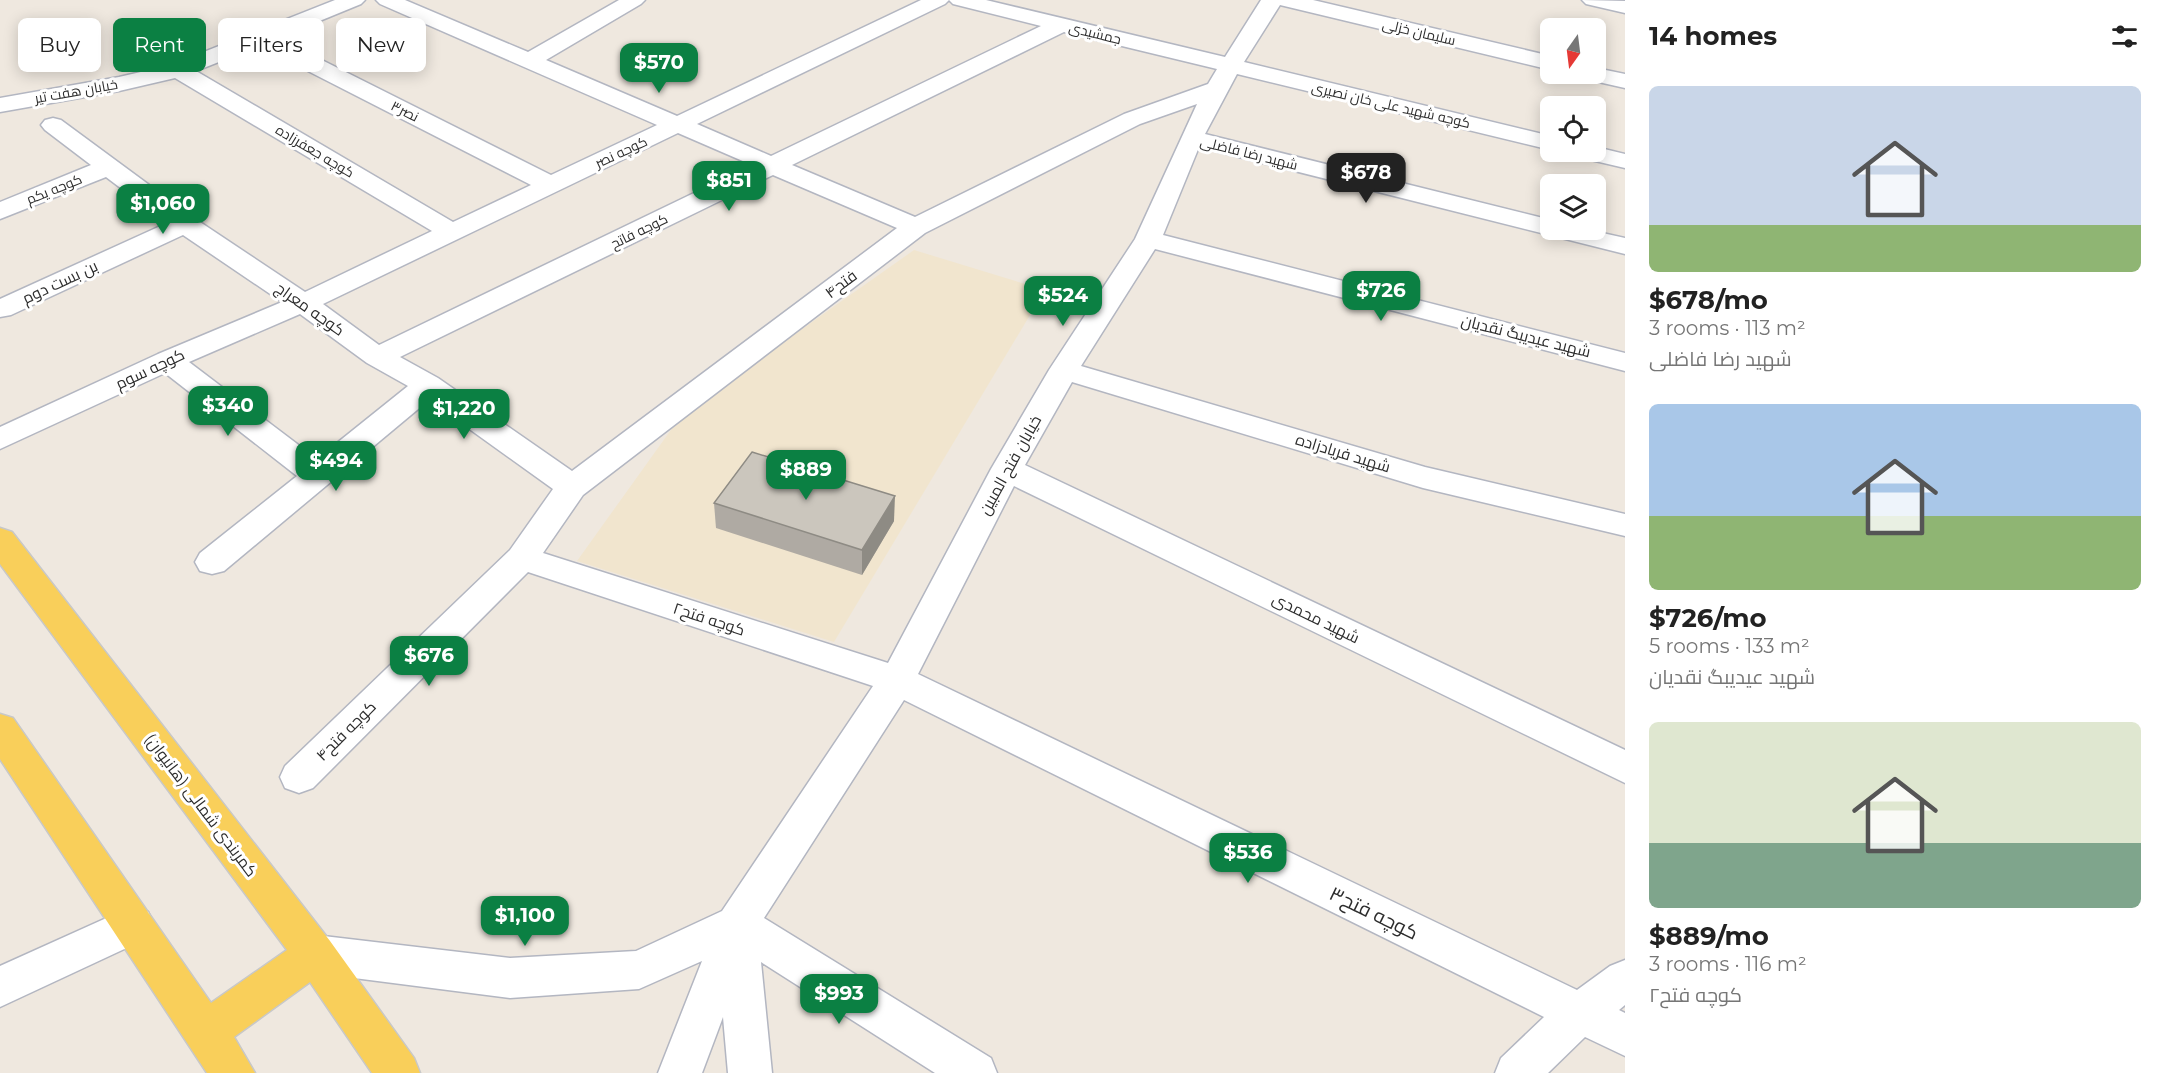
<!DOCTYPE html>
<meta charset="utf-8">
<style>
body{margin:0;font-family:Montserrat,Cairo,sans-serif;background:#f2f2f2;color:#222;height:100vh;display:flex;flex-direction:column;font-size:22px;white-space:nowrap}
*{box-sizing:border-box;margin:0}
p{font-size:20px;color:#767676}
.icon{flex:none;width:33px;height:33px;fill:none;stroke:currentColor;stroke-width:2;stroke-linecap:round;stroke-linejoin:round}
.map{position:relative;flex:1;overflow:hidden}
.sheet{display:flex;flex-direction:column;background:#fff;width:540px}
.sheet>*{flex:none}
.top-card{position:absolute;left:18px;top:18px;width:570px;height:54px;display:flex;gap:12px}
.needle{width:39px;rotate:194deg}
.tools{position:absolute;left:1540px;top:18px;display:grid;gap:12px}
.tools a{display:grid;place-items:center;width:66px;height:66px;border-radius:9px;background:#fff;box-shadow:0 3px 15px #0003;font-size:30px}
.price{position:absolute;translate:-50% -51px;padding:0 14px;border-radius:12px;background:#0b8043;color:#fff;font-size:20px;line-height:39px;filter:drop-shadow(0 2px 3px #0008)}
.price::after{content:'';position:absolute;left:50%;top:36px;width:18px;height:14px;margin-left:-9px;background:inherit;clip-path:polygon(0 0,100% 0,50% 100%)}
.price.selected{background:#222;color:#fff}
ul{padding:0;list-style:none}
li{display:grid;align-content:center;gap:12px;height:318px;padding:0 24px}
li span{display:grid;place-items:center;height:186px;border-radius:9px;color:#555}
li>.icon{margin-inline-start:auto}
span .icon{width:108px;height:108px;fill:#fffc;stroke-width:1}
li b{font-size:26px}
h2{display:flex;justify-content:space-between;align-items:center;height:72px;padding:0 24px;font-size:26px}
.pill{padding:0 21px;border-radius:9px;background:#fff;box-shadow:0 3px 15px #0003;font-size:21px;line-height:54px}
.pill.selected{background:#0b8043;color:#fff}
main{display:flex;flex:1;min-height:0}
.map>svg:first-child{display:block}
.education{fill:#f1e5ce}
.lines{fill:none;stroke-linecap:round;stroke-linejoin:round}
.minor-casing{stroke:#b3b6c1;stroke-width:3}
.major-casing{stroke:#c8c8c8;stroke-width:3}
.minor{fill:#fff;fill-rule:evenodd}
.major{fill:#f9cf5a;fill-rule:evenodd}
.wall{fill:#afaaa3}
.shaded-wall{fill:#8e8b84}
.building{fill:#cbc6bd;stroke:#8e8b84;stroke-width:1.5}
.labels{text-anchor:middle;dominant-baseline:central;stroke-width:6;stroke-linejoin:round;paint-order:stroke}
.far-street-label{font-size:14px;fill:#2d2d2d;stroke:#fff}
.street-label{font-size:16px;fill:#2d2d2d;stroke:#fff}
.near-street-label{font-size:20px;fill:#2d2d2d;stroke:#fff}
</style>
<main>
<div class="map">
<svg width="1625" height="1073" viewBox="0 0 1625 1073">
<rect width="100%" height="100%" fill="#efe8df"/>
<!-- education -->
<path class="education" d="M914 250 1045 290 834 642 577 561 673 427 754 363Z"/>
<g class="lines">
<!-- minor casing -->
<g class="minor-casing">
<path id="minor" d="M335 0H365L361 4 278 38 551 175 657 125 380 4 376 0H405L528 52 619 0H645L641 4 546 60 677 116 921 0H949L945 4 697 124 771 156 1041 26 953 4 949 0H986L1225 57 1261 0H1313L1551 56V70L1280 5 1244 62 1551 136V150L1237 74 1205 134 1551 220V230H1589L1625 238V254L1199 147 1163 235 1625 353V371L1155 249 1081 366 1425 467 1625 514V536L1423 488 1072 382 1025 465 1625 750V783L1014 486 918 674 1577 990 1610 966 1625 960V1005L1619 1010 1625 1013V1056L1585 1037 1548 1073H1495L1501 1058 1544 1017 904 700 764 918 991 1058 997 1073H935L761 962 772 1073H728L723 1017 702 1073H658L702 961 639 989 510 998 315 973 300 967 294 954 300 941 315 935 510 958 636 951 722 911 873 686 528 572 313 788 299 793 285 788 280 777 285 766 510 550 553 489 429 400 224 571 212 574 200 571 195 562 200 553 297 476 165 373 0 449V427L158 354 282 302 183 235 11 315 0 317V299L167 223 106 177 0 219V202L91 165 45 130 41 125 45 120 53 118 61 120 194 218 305 292 432 231 175 78 119 91 0 112V98L119 77 171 65ZM1064 32 1217 69 1208 84 1124 114 915 217 792 165ZM259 46 531 185 453 222 196 71ZM1197 104 1135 239 1049 370 991 469 888 663 543 553 583 495 925 233 1140 124ZM678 133 752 165 379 345 323 304ZM773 175 897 228 572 471 438 378 400 357ZM300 314 367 363 408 386 317 459 189 362Z
M1582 0 1625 1V13L1586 4Z
M1596 68 1625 74V88L1585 79 1582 74H1596Z
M1596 147 1625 154V168L1578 157 1575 152H1596Z
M133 906 148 912 154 925 148 938 0 1007V966Z"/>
</g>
<!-- major casing -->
<g class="major-casing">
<path id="major" d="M0 528 12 532 330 941 414 1058 420 1073H372L310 982 234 1037 255 1073H207L0 759V714L13 718 211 1003 287 950 0 564Z"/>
</g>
<!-- minor -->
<use href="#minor" class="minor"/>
<!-- major -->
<use href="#major" class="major"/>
</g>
<!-- wall -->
<path class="wall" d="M714 503 894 521 862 575 716 528Z"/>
<!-- shaded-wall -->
<path class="shaded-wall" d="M895 496 894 521 862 575V550Z"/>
<!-- building -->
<path class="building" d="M752 452 895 496 862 550 714 503Z"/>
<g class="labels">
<!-- far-street labels -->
<g class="far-street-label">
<text transform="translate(1419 32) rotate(13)">سلیمان خزلی</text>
<text transform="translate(1095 33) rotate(14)">جمشیدی</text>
<text transform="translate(76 91) rotate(-10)">خیابان هفت تیر</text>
<text transform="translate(1391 105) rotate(13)">کوچه شهید علی خان نصیری</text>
<text transform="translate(405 111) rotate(27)">نصر۳</text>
<text transform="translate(315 151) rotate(31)">کوچه جعفرزاده</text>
<text transform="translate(621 152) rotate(-25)">کوچه نصر</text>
<text transform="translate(1249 153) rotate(14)">شهید رضا فاضلی</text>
<text transform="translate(54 189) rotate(-22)">کوچه یکم</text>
<text transform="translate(639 231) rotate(-26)">کوچه فاتح</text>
</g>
<!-- street labels -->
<g class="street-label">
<text transform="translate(60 282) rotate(-25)">بن بست دوم</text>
<text transform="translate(841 284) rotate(-37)">فتح۴</text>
<text transform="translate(310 309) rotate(35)">کوچه معراج</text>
<text transform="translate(1526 336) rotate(14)">شهید عیدیبگ نقدیان</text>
<text transform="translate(150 369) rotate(-25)">کوچه سوم</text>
<text transform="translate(1343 453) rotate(17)">شهید فریادزاده</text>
<text transform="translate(1010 465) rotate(-61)">خیابان فتح المبین</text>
<text transform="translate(1316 618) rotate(26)">شهید محمدی</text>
<text transform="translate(709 619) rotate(18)">کوچه فتح۲</text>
<text transform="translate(346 731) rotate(-45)">کوچه فتح۴</text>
<text transform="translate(201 805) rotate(53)">کمربندی شمالی (هانیوان)</text>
</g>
<!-- near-street labels -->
<g class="near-street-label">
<text transform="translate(1374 913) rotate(26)">کوچه فتح۳</text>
</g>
</g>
</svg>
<div class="tools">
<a><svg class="needle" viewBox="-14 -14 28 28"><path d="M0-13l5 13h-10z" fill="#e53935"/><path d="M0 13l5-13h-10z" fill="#767676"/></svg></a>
<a><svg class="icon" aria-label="locate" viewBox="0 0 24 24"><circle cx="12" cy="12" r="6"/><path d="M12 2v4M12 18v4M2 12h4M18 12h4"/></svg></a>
<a><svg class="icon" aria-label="layers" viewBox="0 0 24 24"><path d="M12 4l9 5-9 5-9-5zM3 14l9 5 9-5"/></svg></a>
</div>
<b class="price" style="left:659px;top:94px">$570</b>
<b class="price selected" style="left:1366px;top:204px">$678</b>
<b class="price" style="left:729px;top:212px">$851</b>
<b class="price" style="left:163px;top:235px">$1,060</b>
<b class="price" style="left:1381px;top:322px">$726</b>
<b class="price" style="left:1063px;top:327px">$524</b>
<b class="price" style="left:228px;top:437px">$340</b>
<b class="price" style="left:464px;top:440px">$1,220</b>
<b class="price" style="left:336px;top:492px">$494</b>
<b class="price" style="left:806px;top:501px">$889</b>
<b class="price" style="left:429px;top:687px">$676</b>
<b class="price" style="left:1248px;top:884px">$536</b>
<b class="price" style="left:525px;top:947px">$1,100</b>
<b class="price" style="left:839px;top:1025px">$993</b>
<div class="top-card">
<a class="pill">Buy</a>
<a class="pill selected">Rent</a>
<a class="pill">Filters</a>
<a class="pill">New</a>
</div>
</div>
<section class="sheet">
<h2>14 homes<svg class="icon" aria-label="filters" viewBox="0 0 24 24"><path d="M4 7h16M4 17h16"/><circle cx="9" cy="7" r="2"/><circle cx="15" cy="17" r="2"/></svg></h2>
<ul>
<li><span style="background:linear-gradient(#c9d6e8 75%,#8fb573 0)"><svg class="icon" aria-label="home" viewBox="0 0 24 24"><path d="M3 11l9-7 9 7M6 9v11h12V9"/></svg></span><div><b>$678/mo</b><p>3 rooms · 113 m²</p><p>شهید رضا فاضلی</p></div></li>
<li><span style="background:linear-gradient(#a9c7e8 60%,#8fb573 0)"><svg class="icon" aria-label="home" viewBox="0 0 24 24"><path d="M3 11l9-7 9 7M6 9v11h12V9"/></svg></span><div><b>$726/mo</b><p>5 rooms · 133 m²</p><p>شهید عیدیبگ نقدیان</p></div></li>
<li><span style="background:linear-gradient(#dfe7d0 65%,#7fa58c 0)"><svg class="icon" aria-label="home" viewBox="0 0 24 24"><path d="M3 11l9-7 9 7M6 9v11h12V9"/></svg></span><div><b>$889/mo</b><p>3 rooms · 116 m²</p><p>کوچه فتح۲</p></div></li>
</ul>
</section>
</main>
